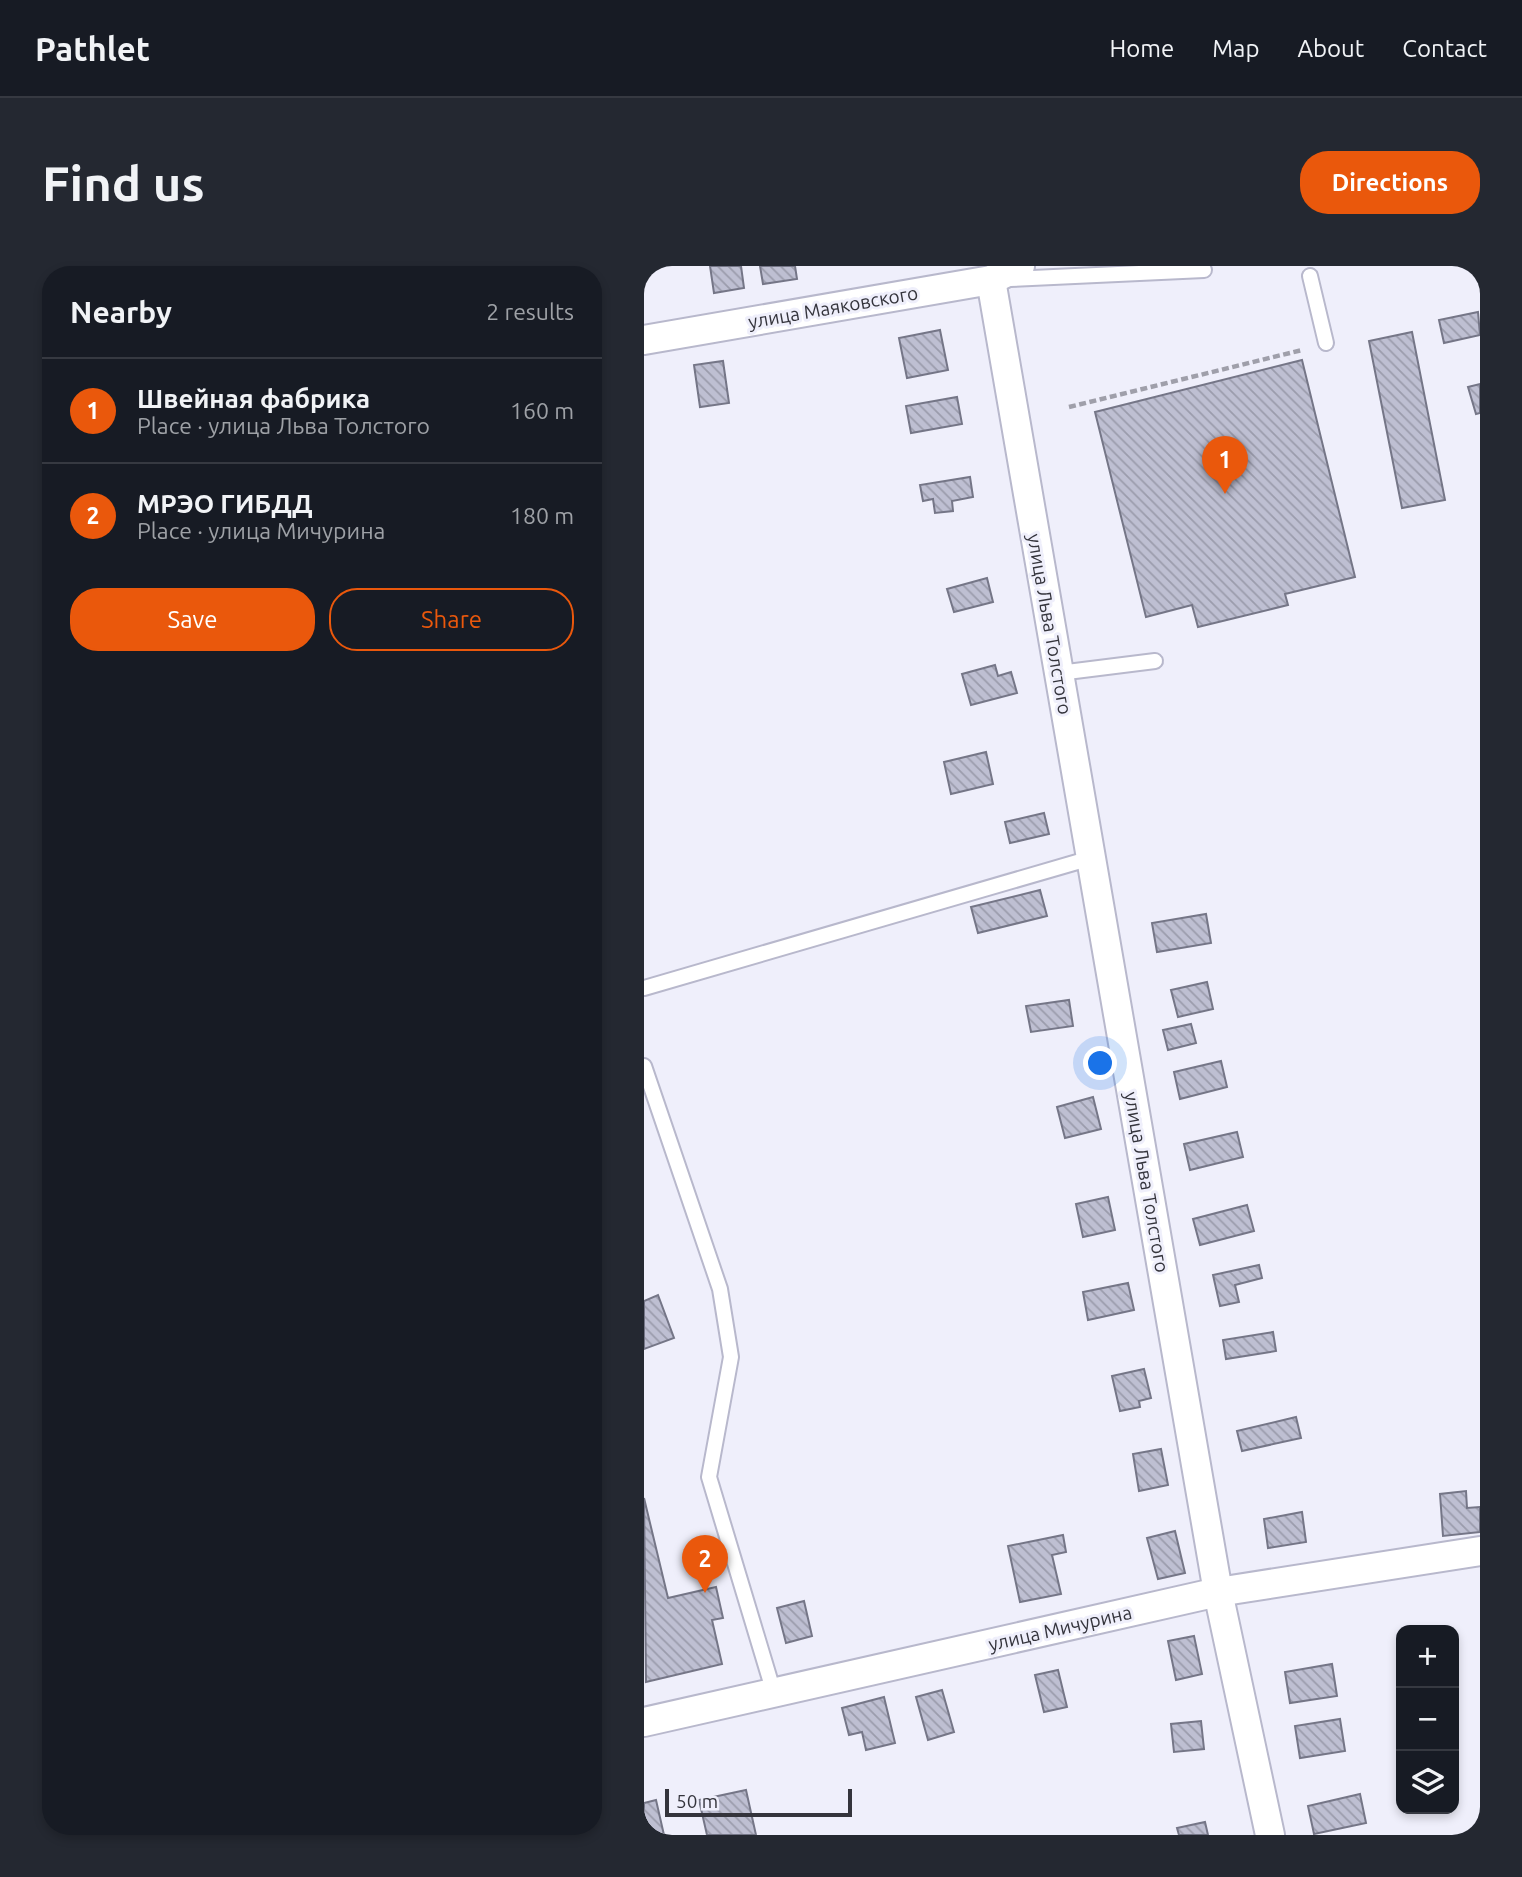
<!DOCTYPE html>
<meta charset="utf-8">
<style>
:root{--surface:#171b24;--page:#242831;--text:#f1f3f6;--muted:#9ea1a6;--line:#363941;--accent:#ea580c}
body{margin:0;font-family:Ubuntu,sans-serif;background:var(--page);color:var(--text)}
.controls{position:absolute;right:21px;bottom:21px;display:grid;overflow:hidden;border-radius:14px;box-shadow:0 4px 10px #0003}
.controls button{width:63px;height:63px;display:grid;place-items:center;padding:0;border:0;border-bottom:2px solid var(--line);background:var(--surface);color:var(--text);font:35px sans-serif}
.scale{position:absolute;left:21px;bottom:18px;width:187px;box-sizing:border-box;padding-left:7px;border:4px solid #34343c;border-top:0;font-size:19px;line-height:24px;white-space:nowrap;color:#34343c;-webkit-text-stroke:5px #efeffb;paint-order:stroke}
.you{position:absolute;left:457px;top:798px;width:24px;height:24px;margin:-18px;border:5px solid #fff;border-radius:50%;background:#1a73e8;box-shadow:0 0 0 10px #1a73e833}
.badge{display:grid;place-items:center;width:46px;height:46px;border-radius:50%;background:var(--accent);color:#fff;font-size:23px;font-weight:700}
.pin{position:absolute;translate:-50% -58px;filter:drop-shadow(0 2px 4px #0008)}
.pin::after{content:'';position:absolute;top:37px;width:24px;height:21px;background:inherit;clip-path:polygon(0 0,100% 0,50% 100%)}
.list{margin:0;padding:0;list-style:none}
h2{display:flex;justify-content:space-between;align-items:center;height:91px;margin:0;padding:0 28px;font-size:30px}
h2 small{font-size:23px;font-weight:400;color:var(--muted)}
.list li{display:grid;grid-template-columns:46px 1fr auto;gap:21px;align-items:center;box-sizing:border-box;height:105px;padding:0 28px;border-top:2px solid var(--line)}
.list b{display:block;font-size:26px;white-space:nowrap}
.list p{margin:0;font-size:23px;white-space:nowrap;color:var(--muted)}
.list em{font-size:23px;font-style:normal;color:var(--muted)}
.actions{display:flex;gap:14px;padding:21px 28px}
.actions a{flex:1;padding:16px 0;border:2px solid var(--accent);border-radius:28px;text-align:center;font-size:24px;color:var(--accent)}
.actions .main{background:var(--accent);color:#fff}
.icon{flex:none;width:38px;height:38px;fill:none;stroke:currentColor;stroke-width:2;stroke-linecap:round;stroke-linejoin:round}
.map{position:relative;flex:none;width:836px;height:1569px;overflow:hidden;border-radius:28px}
header{display:flex;align-items:center;gap:42px;box-sizing:border-box;height:98px;padding:0 35px;background:var(--surface);border-bottom:2px solid var(--line)}
header strong{font-size:33px}
nav{display:flex;gap:38px;margin-inline-start:auto;font-size:24px}
.intro{display:flex;align-items:center;justify-content:space-between;box-sizing:border-box;height:168px;padding:0 42px}
h1{margin:0;font-size:49px}
.button{padding:18px 32px;border-radius:28px;background:var(--accent);color:#fff;font-size:24px;font-weight:700}
main{display:flex;gap:42px;padding:0 42px}
aside{flex:1;background:var(--surface);border-radius:28px;box-shadow:0 4px 10px #0003}
.map>svg:first-child{display:block}
.building{fill:url(#building-back-hatch);stroke:#757687;stroke-width:2}
.lines{fill:none;stroke-linecap:round;stroke-linejoin:round}
.lane-casing{stroke:#b8b8cc;stroke-width:18}
.street-casing{stroke:#b8b8cc;stroke-width:32}
.path{stroke:#9f9faa;stroke-width:4.5;stroke-dasharray:7 3.5;stroke-linecap:butt}
.lane{stroke:#fff;stroke-width:14}
.street{stroke:#fff;stroke-width:28}
.labels{text-anchor:middle;dominant-baseline:central;stroke-width:6;stroke-linejoin:round;paint-order:stroke}
.street-label{font-size:19px;fill:#34343c;stroke:#efeffb}
</style>
<header>
<strong>Pathlet</strong>
<nav><a>Home</a><a>Map</a><a>About</a><a>Contact</a></nav>
</header>
<div class="intro"><h1>Find us</h1><a class="button">Directions</a></div>
<main>
<aside>
<h2>Nearby<small>2 results</small></h2>
<ul class="list">
<li><span class="badge">1</span><div><b>Швейная фабрика</b><p>Place · улица Льва Толстого</p></div><em>160 m</em></li>
<li><span class="badge">2</span><div><b>МРЭО ГИБДД</b><p>Place · улица Мичурина</p></div><em>180 m</em></li>
</ul>
<div class="actions"><a class="main">Save</a><a>Share</a></div>
</aside>
<div class="map">
<svg width="836" height="1569" viewBox="0 0 836 1569">
<defs>
<pattern id="building-back-hatch" width="6" height="6" patternUnits="userSpaceOnUse" patternTransform="scale(1.75)"><rect width="6" height="6" fill="#bebfd2"/><path d="M-1 5l2 2M0 0l6 6M5-1l2 2" fill="none" stroke="#9b9cac"/></pattern>
</defs>
<rect width="100%" height="100%" fill="#efeffb"/>
<g class="building">
<path d="M66,0H97L100,22L70,27Z"/>
<path d="M116,0H151L153,13L119,18Z"/>
<path d="M834,46L836,69L800,77L795,54Z"/>
<path d="M296,64L304,104L263,112L255,72Z"/>
<path d="M768,66L801,234L758,242L725,75Z"/>
<path d="M658,94L711,311L641,328L644,339L554,361L548,339L502,351L451,146Z"/>
<path d="M79,95L85,137L56,141L50,99Z"/>
<path d="M836,118V147L832,148L824,121Z"/>
<path d="M313,131L318,158L267,167L262,140Z"/>
<path d="M326,211L329,231L308,235L309,245L291,247L289,233L279,235L276,219Z"/>
<path d="M343,312L349,336L310,346L303,323Z"/>
<path d="M351,399L354,410L367,406L373,427L327,439L318,408Z"/>
<path d="M342,486L349,518L307,528L300,496Z"/>
<path d="M400,547L405,568L366,577L361,556Z"/>
<path d="M396,624L403,650L334,667L327,641Z"/>
<path d="M562,648L567,677L513,686L508,657Z"/>
<path d="M563,716L569,743L534,751L527,724Z"/>
<path d="M425,734L429,760L387,766L382,740Z"/>
<path d="M547,758L552,777L524,784L519,764Z"/>
<path d="M577,795L583,821L536,833L530,806Z"/>
<path d="M449,831L457,863L421,872L413,841Z"/>
<path d="M593,866L599,891L546,904L540,878Z"/>
<path d="M464,931L471,964L439,971L432,938Z"/>
<path d="M603,939L610,965L556,979L549,953Z"/>
<path d="M615,999L618,1012L591,1019L595,1036L576,1040L569,1009Z"/>
<path d="M484,1017L490,1044L444,1054L439,1026Z"/>
<path d="M14,1029L30,1072L0,1083V1035Z"/>
<path d="M629,1066L632,1085L582,1093L579,1074Z"/>
<path d="M500,1103L507,1132L495,1135L496,1141L476,1145L468,1110Z"/>
<path d="M652,1151L657,1172L598,1185L593,1165Z"/>
<path d="M517,1183L524,1219L495,1225L489,1188Z"/>
<path d="M822,1225L823,1242L836,1241V1266L799,1270L796,1228Z"/>
<path d="M0,1232L24,1332L72,1321L79,1352L68,1354L78,1398L2,1416Z"/>
<path d="M658,1246L662,1276L624,1282L620,1253Z"/>
<path d="M531,1265L541,1307L514,1313L503,1272Z"/>
<path d="M419,1269L422,1286L408,1289L417,1328L376,1336L364,1280Z"/>
<path d="M160,1335L168,1370L142,1377L133,1342Z"/>
<path d="M550,1370L558,1408L532,1414L524,1375Z"/>
<path d="M688,1398L693,1430L646,1437L641,1406Z"/>
<path d="M414,1404L423,1441L400,1446L391,1409Z"/>
<path d="M298,1424L310,1466L284,1474L272,1431Z"/>
<path d="M240,1431L251,1477L222,1484L218,1466L205,1469L198,1442Z"/>
<path d="M696,1453L701,1485L656,1492L651,1460Z"/>
<path d="M557,1455L560,1483L530,1486L527,1458Z"/>
<path d="M102,1524L112,1569H63L55,1534Z"/>
<path d="M716,1528L722,1557L670,1568L664,1540Z"/>
<path d="M12,1534L20,1569H0V1537Z"/>
<path d="M561,1556L564,1569H535L533,1562Z"/>
</g>
<g class="lines">
<g class="lane-casing">
<g id="lane">
<path d="M666,10L682,77"/>
<path d="M366,13L560,4"/>
<path d="M415,407L511,395"/>
<path d="M0,722L447,592"/>
<path d="M0,800L76,1023L87,1091L65,1211L130,1427"/>
</g>
</g>
<g class="street-casing">
<g id="street">
<path d="M347,14L574,1326L626,1569"/>
<path d="M0,74L347,14L376,0"/>
<path d="M0,1456L574,1326L836,1285"/>
</g>
</g>
<path class="path" d="M425,141L658,84"/>
<use href="#lane" class="lane"/>
<use href="#street" class="street"/>
</g>
<g class="labels">
<g class="street-label">
<text transform="translate(189 41) rotate(-10)">улица Маяковского</text>
<text transform="translate(406 358) rotate(80)">улица Льва Толстого</text>
<text transform="translate(503 916) rotate(80)">улица Льва Толстого</text>
<text transform="translate(416 1362) rotate(-13)">улица Мичурина</text>
</g>
</g>
</svg>
<div class="controls">
<button>+</button>
<button>−</button>
<button><svg class="icon" aria-label="layers" viewBox="0 0 24 24"><path d="M12 4l9 5-9 5-9-5zM3 14l9 5 9-5"/></svg></button>
</div>
<div class="scale">50 m</div>
<div class="you"></div>
<div class="pin badge" style="left:581px;top:228px">1</div>
<div class="pin badge" style="left:61px;top:1327px">2</div>
</div>
</main>
